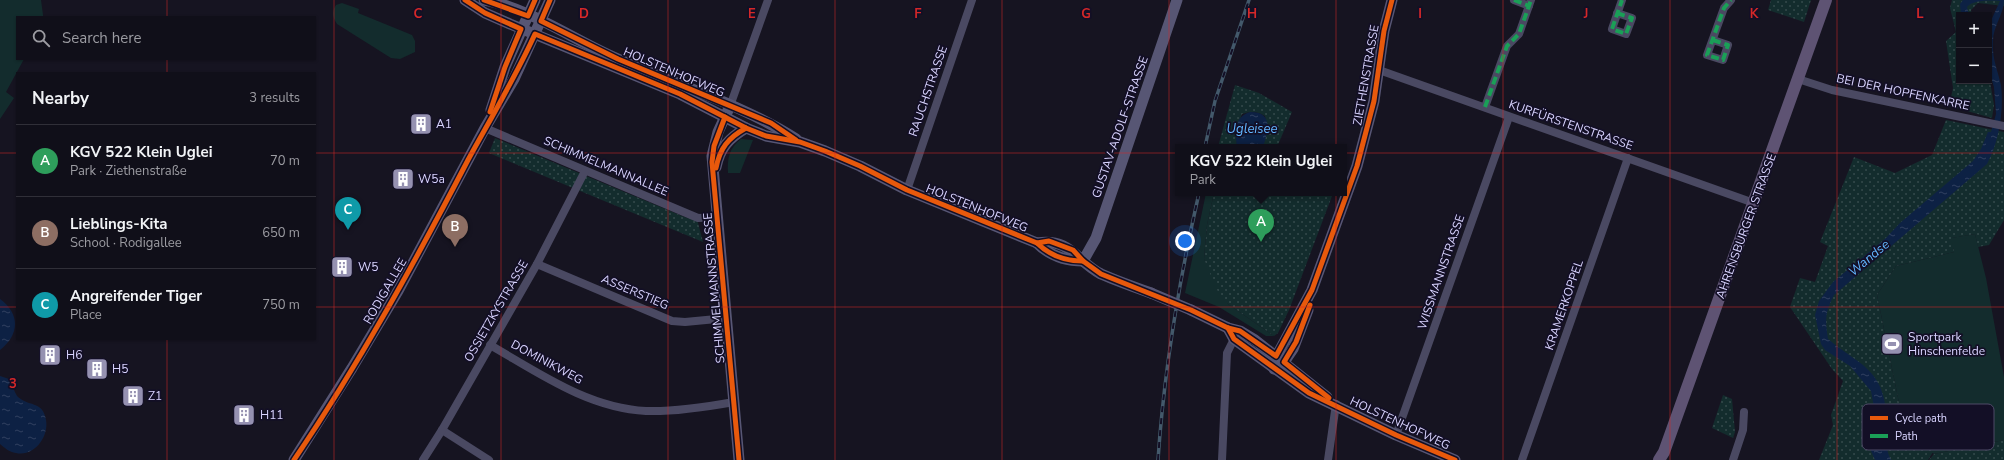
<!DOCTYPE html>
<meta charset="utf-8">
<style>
:root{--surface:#100f19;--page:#191822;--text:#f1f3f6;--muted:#9c9ca2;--line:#302f38;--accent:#9591b1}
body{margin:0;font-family:"Nunito Sans",sans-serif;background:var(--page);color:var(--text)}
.controls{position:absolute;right:12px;top:12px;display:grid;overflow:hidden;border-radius:0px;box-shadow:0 1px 3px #0004}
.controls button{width:36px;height:36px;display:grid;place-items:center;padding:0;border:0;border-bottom:1px solid var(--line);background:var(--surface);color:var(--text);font:20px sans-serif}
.you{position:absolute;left:1185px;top:241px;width:14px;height:14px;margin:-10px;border:3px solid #fff;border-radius:50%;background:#1a73e8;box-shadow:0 0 0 6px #1a73e833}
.badge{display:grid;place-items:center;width:26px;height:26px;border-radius:50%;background:var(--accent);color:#fff;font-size:13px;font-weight:700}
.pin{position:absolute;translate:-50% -33px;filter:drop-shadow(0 1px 2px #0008)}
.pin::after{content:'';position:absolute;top:21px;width:14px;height:12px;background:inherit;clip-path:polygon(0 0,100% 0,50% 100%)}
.popup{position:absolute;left:1175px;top:144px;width:172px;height:52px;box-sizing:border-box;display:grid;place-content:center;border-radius:0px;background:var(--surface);filter:drop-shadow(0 1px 3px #0005);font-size:13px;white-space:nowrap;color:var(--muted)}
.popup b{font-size:15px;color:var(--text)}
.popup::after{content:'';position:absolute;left:50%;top:100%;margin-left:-8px;border:8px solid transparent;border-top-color:var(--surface)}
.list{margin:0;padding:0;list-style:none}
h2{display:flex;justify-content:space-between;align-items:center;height:52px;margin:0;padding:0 16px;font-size:17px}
h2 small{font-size:13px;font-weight:400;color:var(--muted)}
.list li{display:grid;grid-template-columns:26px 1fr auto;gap:12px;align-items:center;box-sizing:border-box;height:72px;padding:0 16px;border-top:1px solid var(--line)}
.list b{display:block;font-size:15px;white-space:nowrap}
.list p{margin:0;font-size:13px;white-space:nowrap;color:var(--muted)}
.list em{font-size:13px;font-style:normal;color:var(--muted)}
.icon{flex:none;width:22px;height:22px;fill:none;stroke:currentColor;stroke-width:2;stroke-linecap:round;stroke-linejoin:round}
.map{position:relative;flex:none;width:2004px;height:460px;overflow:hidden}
.search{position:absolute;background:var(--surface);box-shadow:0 1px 3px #0004;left:16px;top:16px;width:300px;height:44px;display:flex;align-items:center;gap:10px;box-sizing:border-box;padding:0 14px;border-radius:0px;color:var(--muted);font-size:15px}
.panel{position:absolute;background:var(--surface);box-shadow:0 1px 3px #0004;left:16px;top:72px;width:300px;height:268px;border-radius:0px}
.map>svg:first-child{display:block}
.grass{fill:#132c2d}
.park{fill:url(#park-dots)}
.water{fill:url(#water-ripples)}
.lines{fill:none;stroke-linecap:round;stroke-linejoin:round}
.street{stroke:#4a4962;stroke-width:8}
.secondary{stroke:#575674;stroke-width:11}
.primary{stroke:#5e5373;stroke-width:12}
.rail-casing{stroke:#43596b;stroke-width:3.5}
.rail{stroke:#130f26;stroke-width:2;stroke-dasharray:6;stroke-linecap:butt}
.secondary-bridge{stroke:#575674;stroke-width:11}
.quiet{stroke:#1a9f57;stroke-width:4;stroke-dasharray:8 4;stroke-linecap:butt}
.cycleway-casing{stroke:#130f26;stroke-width:8}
.cycleway{stroke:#e8590c;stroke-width:5}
.grid{fill:none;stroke:#d62828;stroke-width:1;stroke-opacity:0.55}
.labels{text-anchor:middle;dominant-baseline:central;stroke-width:3.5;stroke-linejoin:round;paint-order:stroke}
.street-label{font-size:12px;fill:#d9d4ff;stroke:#130f26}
.poi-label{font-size:12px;fill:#d9d4ff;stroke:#130f26;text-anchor:start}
.water-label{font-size:13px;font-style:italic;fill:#62b6ff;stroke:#130f26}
.key{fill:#130f26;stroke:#4e4a67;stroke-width:1}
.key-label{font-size:11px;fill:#d9d4ff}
.grid-label{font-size:13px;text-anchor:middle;font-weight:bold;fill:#d62828;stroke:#130f26;stroke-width:3.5;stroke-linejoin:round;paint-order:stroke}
</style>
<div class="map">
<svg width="2004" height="460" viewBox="0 0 2004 460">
<defs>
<pattern id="park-dots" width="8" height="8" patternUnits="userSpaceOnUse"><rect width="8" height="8" fill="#132c2d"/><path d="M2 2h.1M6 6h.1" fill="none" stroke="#354a4c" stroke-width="1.8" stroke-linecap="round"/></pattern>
<pattern id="water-ripples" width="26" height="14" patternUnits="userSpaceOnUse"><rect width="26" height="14" fill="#0d2144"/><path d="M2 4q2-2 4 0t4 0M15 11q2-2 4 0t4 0" fill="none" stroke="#304060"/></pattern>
</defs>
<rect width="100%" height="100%" fill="#161421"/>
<g class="grass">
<path d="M0,0H41L43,15V17H17V59H24L6,92L14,98L0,119Z"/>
<path d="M342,3L359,9L358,13L412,35L415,41V52L400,59L391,58L337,24C333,17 331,13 336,5Z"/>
<path d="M741,139L753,140L740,173H728C727,159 729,148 741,139Z"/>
<path d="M1206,193H1214L1207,225L1204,259L1228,304L1274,336H1266L1219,307L1185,293Z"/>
<path d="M1975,234L1986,278L2004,377V440L1934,454L1905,432L1877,295L1896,266L1954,252L1951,238Z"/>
</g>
<g class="park">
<path d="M1771,0H1811L1804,22L1768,10Z"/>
<path d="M1952,0H2004V6L1978,3L1971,10L1972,15H1959V81H1989V76L1994,105L1992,118L1949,106L1953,88L1946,41L1956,32L1950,8Z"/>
<path d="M1235,85L1259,93L1292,112L1277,147H1263L1267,128L1265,116C1257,111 1251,111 1242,114L1236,130L1237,147H1218Z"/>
<path d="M1946,120L2004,132V220L1989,245L1978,247L1975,234L1952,238L1954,252L1896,266L1877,295L1905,432L1933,452L1928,460H1819L1833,425L1831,415L1843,381L1832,369L1790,307L1800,278L1815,282L1828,246L1820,242L1854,157L1895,173L1932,155Z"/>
<path d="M495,138L687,218L697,219L703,242L489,153Z"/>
<path d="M1214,193H1322L1332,196L1289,310L1278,333L1274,336L1228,304L1217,290L1204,259L1207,225Z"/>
<path d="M1723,395L1732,399L1735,432L1733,438L1712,428Z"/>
<path d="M2004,440V460H1929L1934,454Z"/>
</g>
<g class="water">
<path d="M1963,0H2004C2004,14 1993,26 1993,41C1992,59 1997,68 2001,85C2004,111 1999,142 1987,164L1834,295C1825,313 1825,319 1828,339C1862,367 1883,368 1887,418C1887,432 1884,447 1891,460H1875L1871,451L1874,440L1875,413L1871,391L1850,366L1825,350L1821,344L1815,315L1819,301L1833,282L1886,238L1900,223L1973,161L1981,149L1988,132H1991L1996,114L1994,87L1989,72V25L2000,1C1992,0 1972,0 1967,7L1969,15H1961L1960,4Z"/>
<path d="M1250,112C1274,112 1268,131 1263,147H1237C1235,132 1234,117 1250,112Z"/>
<path d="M0,299C20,314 20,334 0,350Z"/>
<path d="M0,376L9,379C12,384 14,391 17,396C27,407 43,400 46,420C49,437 34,457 16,453C9,452 5,448 0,444Z"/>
</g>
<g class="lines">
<g class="street">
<path d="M1514,0L1529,6"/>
<path d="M1617,13L1632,18L1626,34L1612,29L1622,0"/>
<path d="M1713,40L1728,45L1723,60L1707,55L1724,8L1731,0"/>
<path d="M1379,70L1754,203"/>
<path d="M1798,79L1832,90L2004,126"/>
<path d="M730,106L768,0"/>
<path d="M1485,107L1507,46L1519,34L1531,0"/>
<path d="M485,128L698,218L718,217"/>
<path d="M907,190L972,0"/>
<path d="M537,264L672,321L685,322L727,318"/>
<path d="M490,345C539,373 588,408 646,411C675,412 706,407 734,402"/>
<path d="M442,430L489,460"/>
<path d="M1396,435L1509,117"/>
<path d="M423,460L442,430L537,264L585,171"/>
<path d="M1222,460L1227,353L1234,339"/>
<path d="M1328,460L1336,404"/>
<path d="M1522,460L1628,158"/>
<path d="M1733,460L1743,430L1744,412"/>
</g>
<g class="secondary">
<path d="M465,0L485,13L510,24L680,94L746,128L766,136L800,142L825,151L860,166L907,190L1037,243C1050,256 1066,261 1083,261"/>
<path d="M484,0C530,8 575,41 618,59C677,85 741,104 796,139"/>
<path d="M730,106L718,132L712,156L739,460"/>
<path d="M491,110L505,67L535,0"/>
<path d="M716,167C720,148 729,138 746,128"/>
<path d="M1037,243C1071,238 1076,261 1101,274C1117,281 1134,287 1151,293"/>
<path d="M1083,261L1096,238L1177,0"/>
<path d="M1191,310L1228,328L1240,331L1255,340L1327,397"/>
<path d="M1228,328L1234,339L1309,393L1396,435L1455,460"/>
<path d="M1280,368L1293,349L1308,310"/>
<path d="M1274,369L1275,359L1312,290L1357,166L1374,101L1384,31L1392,0"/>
<path d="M294,460L352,368L398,291L485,128L514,79L550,0"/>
</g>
<path class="primary" d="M1659,460L1664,452L1826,0"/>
<g class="rail-casing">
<g id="rail">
<path d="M1205,147L1215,101L1249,0"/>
<path d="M1158,460C1164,370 1179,281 1199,193"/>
</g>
</g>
<use href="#rail" class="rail"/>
<path class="secondary-bridge" d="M1151,293L1191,310"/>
<g class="quiet">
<path d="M1514,0L1529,6"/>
<path d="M1617,13L1632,18L1626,34L1612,29L1622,0"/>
<path d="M1713,40L1728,45L1723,60L1707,55L1724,8L1731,0"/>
<path d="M1485,107L1507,46L1519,34L1531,0"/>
</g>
<g class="cycleway-casing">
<g id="cycleway">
<path d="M465,0L485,13L521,29L505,67L490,112"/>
<path d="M484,0L528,16L535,0"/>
<path d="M550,0L541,21L618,59L771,123L796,140"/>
<path d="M725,117L714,146L712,162L739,460"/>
<path d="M716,168C720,148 728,138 746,128"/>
<path d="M1037,243L1049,241L1073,250L1083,261L1101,274L1191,310L1228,328L1240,331L1276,356L1312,290L1357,166L1374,101L1384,31L1392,0"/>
<path d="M1310,305L1296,342L1284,362L1329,398"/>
<path d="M1228,328L1234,339L1309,393L1396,435L1455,460"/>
<path d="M294,460C359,364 415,262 468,160C491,118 515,78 535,34L680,94L746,128L766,136L800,142L825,151L860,166L907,190L1037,243C1050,256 1066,261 1083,261"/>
</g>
</g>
<use href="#cycleway" class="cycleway"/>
</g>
<path class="grid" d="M167,0V17M334,0V460M501,0V460M668,0V460M835,0V460M1002,0V460M1169,0V460M1336,0V460M1503,0V460M1670,0V460M1837,0V460M167,59V73M0,153H17M315,153H2004M0,307H17M315,307H2004M167,339V460"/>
<defs>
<g id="building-square" transform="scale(1.15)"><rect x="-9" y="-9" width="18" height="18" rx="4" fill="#9591b1" stroke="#130f26"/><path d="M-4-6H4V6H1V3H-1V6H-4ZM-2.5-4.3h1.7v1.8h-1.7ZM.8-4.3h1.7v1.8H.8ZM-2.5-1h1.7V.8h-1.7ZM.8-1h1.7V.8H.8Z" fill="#fff"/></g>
<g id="stadium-square" transform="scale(1.15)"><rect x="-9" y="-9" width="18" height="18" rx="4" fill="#9591b1" stroke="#130f26"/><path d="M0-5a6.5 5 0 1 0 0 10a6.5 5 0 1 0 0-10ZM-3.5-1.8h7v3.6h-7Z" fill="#fff"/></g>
</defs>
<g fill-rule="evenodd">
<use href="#building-square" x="421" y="124"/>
<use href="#building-square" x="403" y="179"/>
<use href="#building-square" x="342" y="267"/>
<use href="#stadium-square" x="1892" y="344"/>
<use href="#building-square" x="50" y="355"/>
<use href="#building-square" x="97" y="369"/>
<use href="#building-square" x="133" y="396"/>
<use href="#building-square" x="244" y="415"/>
</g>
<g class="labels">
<g class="street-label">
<text transform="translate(674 72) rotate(23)">HOLSTENHOFWEG</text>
<text transform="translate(1366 75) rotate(-80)">ZIETHENSTRASSE</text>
<text transform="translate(928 91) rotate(-71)">RAUCHSTRASSE</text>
<text transform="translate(1903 92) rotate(12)">BEI DER HOPFENKARRE</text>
<text transform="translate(1571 125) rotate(19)">KURFÜRSTENSTRASSE</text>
<text transform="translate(1120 127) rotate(-71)">GUSTAV-ADOLF-STRASSE</text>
<text transform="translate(606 166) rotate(23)">SCHIMMELMANNALLEE</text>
<text transform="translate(977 208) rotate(22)">HOLSTENHOFWEG</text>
<text transform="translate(1746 226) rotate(-70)">AHRENSBURGER STRASSE</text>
<text transform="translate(1441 272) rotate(-71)">WISSMANNSTRASSE</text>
<text transform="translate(714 288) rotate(-95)">SCHIMMELMANNSTRASSE</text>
<text transform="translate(385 291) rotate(-60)">RODIGALLEE</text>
<text transform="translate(635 292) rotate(23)">ASSERSTIEG</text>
<text transform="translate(1564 305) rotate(-71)">KRAMERKOPPEL</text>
<text transform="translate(496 311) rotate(-60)">OSSIETZKYSTRASSE</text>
<text transform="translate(547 362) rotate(28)">DOMINIKWEG</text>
<text transform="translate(1400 423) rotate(25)">HOLSTENHOFWEG</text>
</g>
<g class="poi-label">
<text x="436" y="124">A1</text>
<text x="418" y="179">W5a</text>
<text x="358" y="267">W5</text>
<text x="1908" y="337">Sportpark<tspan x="1908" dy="14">Hinschenfelde</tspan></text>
<text x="66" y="355">H6</text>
<text x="112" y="369">H5</text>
<text x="148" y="396">Z1</text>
<text x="260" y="415">H11</text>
</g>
<g class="water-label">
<text x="1252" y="129">Ugleisee</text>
<text transform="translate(1869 258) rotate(-40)">Wandse</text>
</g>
</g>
<rect x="1862" y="404" width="132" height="46" rx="6" class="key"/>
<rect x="1870" y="416" width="18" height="4" fill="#e8590c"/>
<rect x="1870" y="434" width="18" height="4" fill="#1a9f57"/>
<g class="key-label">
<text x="1895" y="422">Cycle path</text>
<text x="1895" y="440">Path</text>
</g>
<g class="grid-label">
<text x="418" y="18">C</text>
<text x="584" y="18">D</text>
<text x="752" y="18">E</text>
<text x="918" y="18">F</text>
<text x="1086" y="18">G</text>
<text x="1252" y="18">H</text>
<text x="1420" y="18">I</text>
<text x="1586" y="18">J</text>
<text x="1754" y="18">K</text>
<text x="1920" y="18">L</text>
<text x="13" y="388">3</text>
</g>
</svg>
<div class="controls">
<button>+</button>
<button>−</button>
</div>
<div class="you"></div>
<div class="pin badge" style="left:1261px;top:242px;background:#2e9e5b">A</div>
<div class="popup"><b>KGV 522 Klein Uglei</b>Park</div>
<div class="pin badge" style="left:455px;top:247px;background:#8d6e63">B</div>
<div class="pin badge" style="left:348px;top:230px;background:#0f9aa8">C</div>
<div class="search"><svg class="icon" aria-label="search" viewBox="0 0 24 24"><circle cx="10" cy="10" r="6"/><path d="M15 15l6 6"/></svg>Search here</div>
<section class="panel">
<h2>Nearby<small>3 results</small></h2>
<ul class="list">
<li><span class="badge" style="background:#2e9e5b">A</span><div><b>KGV 522 Klein Uglei</b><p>Park · Ziethenstraße</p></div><em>70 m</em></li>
<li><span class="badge" style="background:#8d6e63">B</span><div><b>Lieblings-Kita</b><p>School · Rodigallee</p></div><em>650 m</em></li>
<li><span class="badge" style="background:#0f9aa8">C</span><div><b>Angreifender Tiger</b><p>Place</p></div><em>750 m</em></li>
</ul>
</section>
</div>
